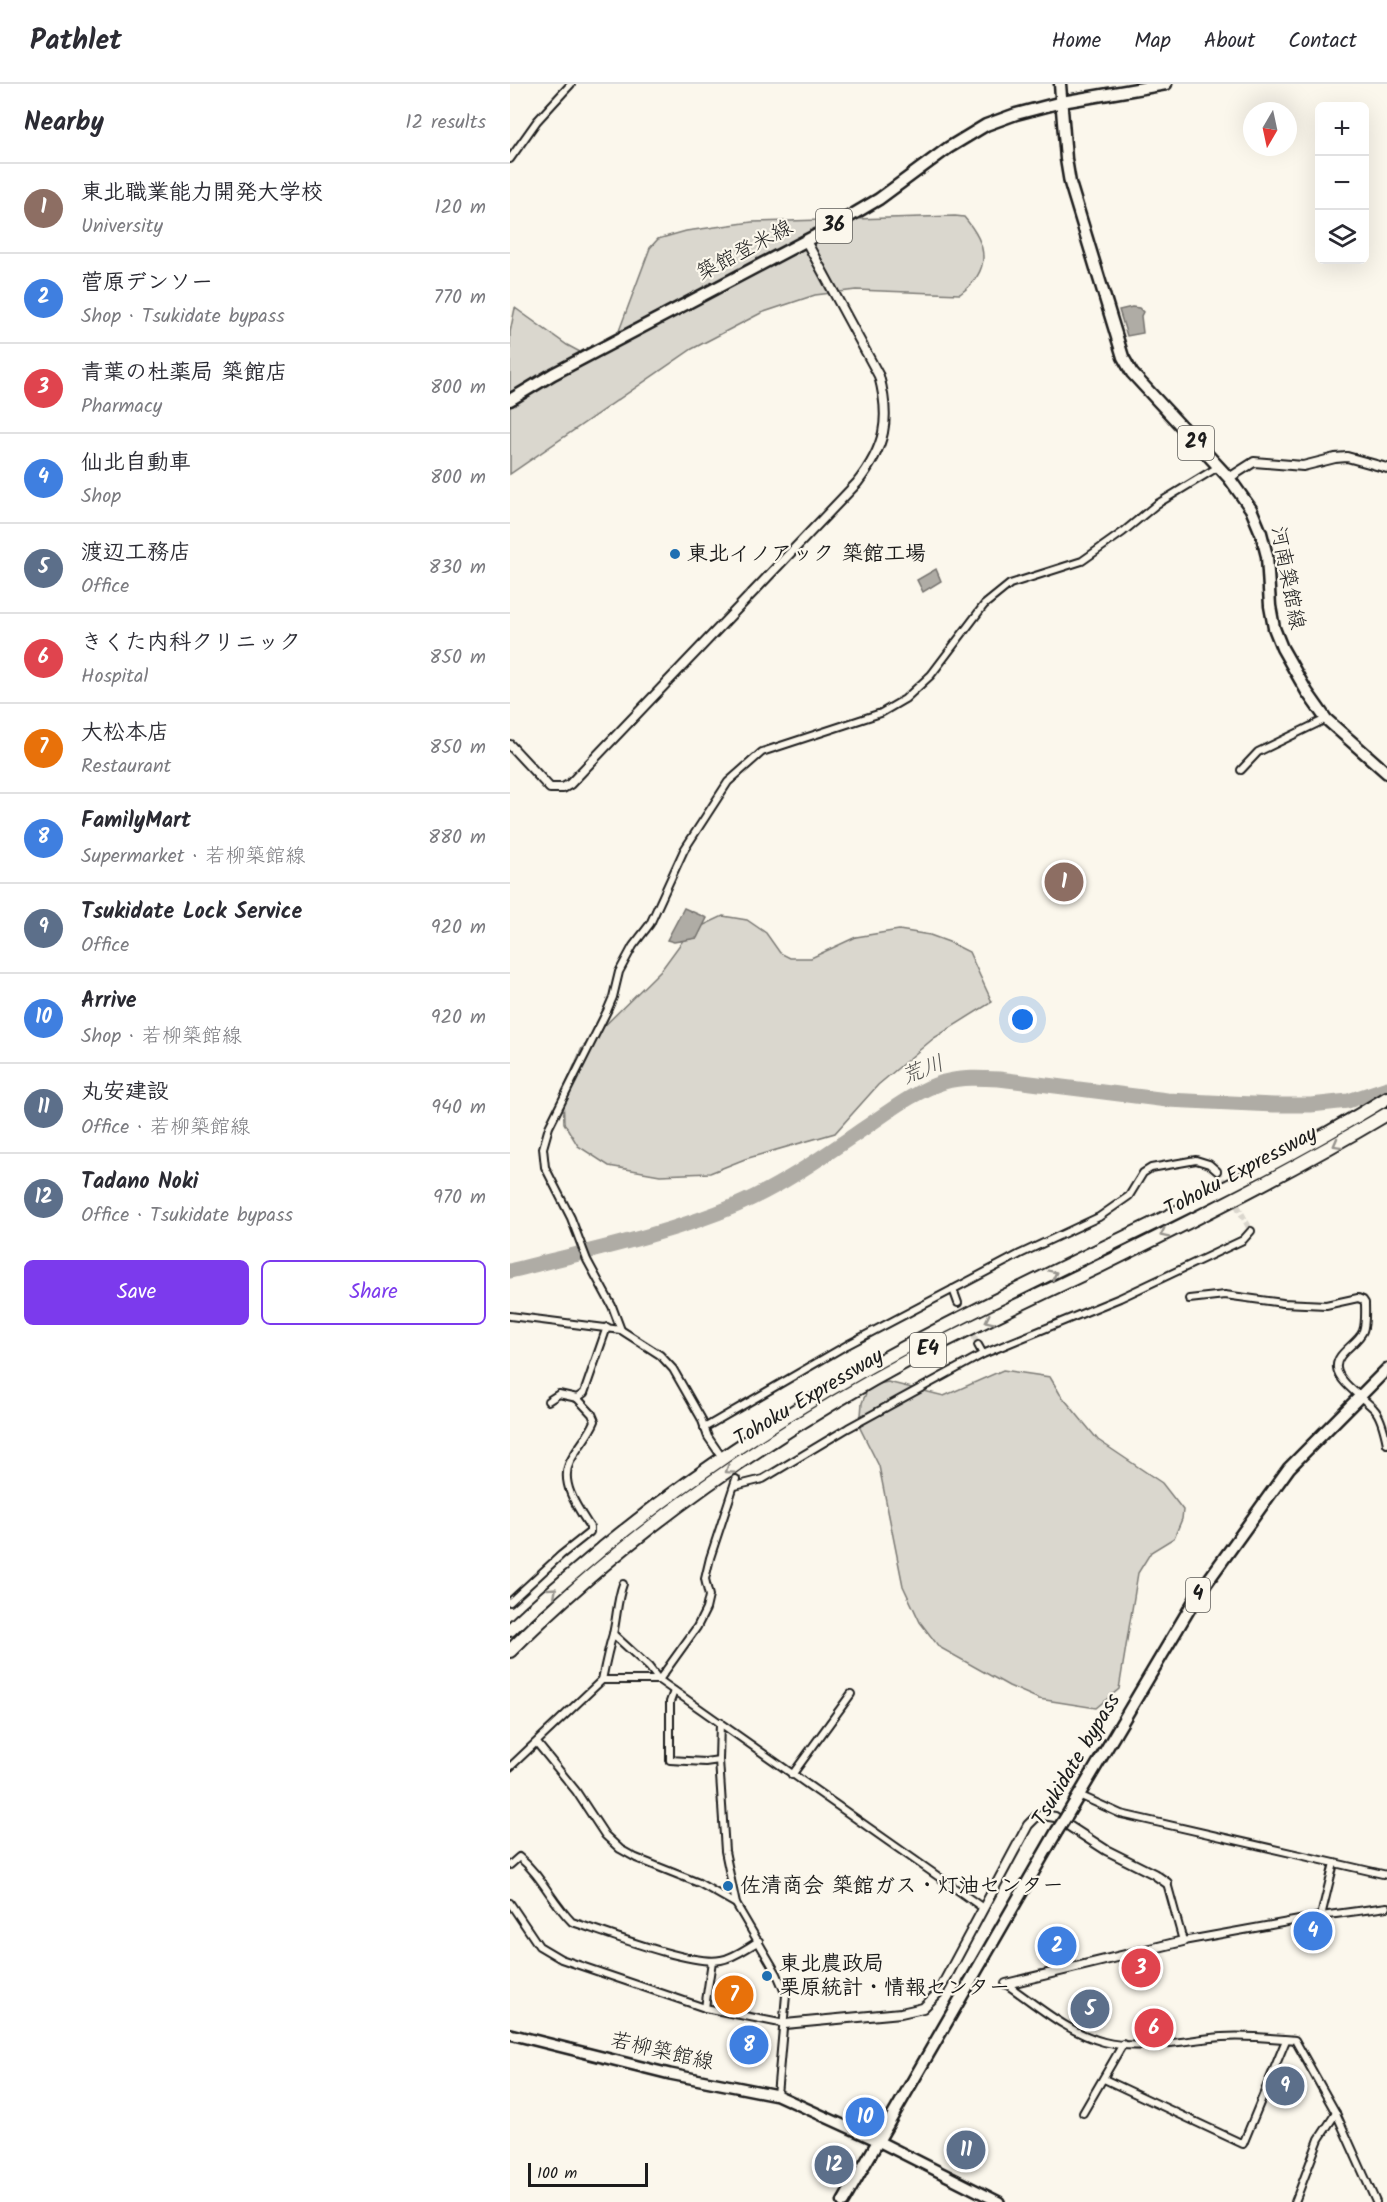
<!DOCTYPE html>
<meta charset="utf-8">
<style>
:root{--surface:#fff;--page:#f7f7f7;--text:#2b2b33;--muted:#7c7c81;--line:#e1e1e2;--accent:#7c3aed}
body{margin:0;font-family:Kalam,"Klee One",sans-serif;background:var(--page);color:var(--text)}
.controls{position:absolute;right:18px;top:18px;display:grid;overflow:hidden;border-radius:9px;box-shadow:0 6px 24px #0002}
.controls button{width:54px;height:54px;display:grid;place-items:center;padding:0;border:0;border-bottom:2px solid var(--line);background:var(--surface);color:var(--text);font:30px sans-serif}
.compass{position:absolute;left:733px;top:18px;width:54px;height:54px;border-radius:50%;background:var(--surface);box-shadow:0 6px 24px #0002;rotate:189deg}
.scale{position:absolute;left:18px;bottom:15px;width:120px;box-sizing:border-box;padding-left:6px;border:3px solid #1c1c1c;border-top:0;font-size:16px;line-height:21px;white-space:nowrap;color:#1c1c1c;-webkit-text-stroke:4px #fbf7ec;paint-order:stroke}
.you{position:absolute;left:513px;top:936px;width:21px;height:21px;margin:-15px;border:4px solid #fff;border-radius:50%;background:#1a73e8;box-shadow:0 0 0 9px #1a73e833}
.badge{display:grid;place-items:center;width:39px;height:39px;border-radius:50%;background:var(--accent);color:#fff;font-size:20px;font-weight:700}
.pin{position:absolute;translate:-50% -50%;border:3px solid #fff;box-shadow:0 2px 6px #0006}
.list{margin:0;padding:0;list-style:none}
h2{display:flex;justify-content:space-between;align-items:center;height:78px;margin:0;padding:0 24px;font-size:26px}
h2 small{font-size:20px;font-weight:400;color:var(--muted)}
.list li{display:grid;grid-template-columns:39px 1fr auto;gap:18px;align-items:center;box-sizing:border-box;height:90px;padding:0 24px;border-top:2px solid var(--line)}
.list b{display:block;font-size:22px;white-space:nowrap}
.list p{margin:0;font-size:20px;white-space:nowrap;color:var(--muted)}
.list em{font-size:20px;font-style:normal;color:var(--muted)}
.actions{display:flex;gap:12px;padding:18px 24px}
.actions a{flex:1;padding:14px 0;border:2px solid var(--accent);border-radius:9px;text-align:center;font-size:21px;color:var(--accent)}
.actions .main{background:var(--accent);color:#fff}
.icon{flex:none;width:33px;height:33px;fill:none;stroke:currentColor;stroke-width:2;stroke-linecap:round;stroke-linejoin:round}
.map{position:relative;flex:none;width:877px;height:2118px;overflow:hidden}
header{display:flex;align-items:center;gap:36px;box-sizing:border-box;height:84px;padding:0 30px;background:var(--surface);border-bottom:2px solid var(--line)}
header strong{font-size:28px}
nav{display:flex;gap:33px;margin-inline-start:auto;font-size:21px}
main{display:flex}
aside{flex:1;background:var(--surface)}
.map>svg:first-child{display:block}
.green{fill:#dad7ce;stroke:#7b7a75;stroke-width:1.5}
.water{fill:#afaca5;stroke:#74726e;stroke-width:1.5}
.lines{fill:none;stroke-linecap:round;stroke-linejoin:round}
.river{stroke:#afaca5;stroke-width:15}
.minor-tunnel{stroke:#dad6cd;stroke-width:6;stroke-dasharray:6 3;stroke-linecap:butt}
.minor-casing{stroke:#1c1c1c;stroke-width:10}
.tertiary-casing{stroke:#1c1c1c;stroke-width:12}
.secondary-casing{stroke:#1c1c1c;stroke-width:14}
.primary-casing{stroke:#1c1c1c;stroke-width:15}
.trunk-casing{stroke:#1c1c1c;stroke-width:15}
.motorway-casing{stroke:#1c1c1c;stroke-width:16}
.minor{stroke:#fbf7ec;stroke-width:6}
.tertiary{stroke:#fbf7ec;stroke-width:8}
.secondary{stroke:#fbf7ec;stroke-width:9}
.primary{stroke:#fbf7ec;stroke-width:10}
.trunk{stroke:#fbf7ec;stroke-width:10}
.motorway{stroke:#fbf7ec;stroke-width:12}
.trunk-bridge-casing{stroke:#1c1c1c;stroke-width:15;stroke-linecap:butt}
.trunk-bridge{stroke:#fbf7ec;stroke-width:10}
.oneway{stroke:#97948e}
.poi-dot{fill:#1f6fb2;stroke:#fbf7ec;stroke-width:2}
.labels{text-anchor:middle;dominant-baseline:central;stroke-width:4.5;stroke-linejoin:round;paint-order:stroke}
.shield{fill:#fbf7ec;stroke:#5f5e5a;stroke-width:1.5}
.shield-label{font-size:20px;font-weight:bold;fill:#1c1c1c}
.street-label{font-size:21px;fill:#1c1c1c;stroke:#fbf7ec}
.poi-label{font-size:21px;font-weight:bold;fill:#1c1c1c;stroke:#fbf7ec;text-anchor:start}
.water-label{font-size:22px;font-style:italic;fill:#575653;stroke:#fbf7ec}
</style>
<header>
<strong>Pathlet</strong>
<nav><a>Home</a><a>Map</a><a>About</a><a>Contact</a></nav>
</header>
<main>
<aside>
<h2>Nearby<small>12 results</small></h2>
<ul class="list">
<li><span class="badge" style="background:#8d6e63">1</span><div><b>東北職業能力開発大学校</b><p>University</p></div><em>120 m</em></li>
<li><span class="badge" style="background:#3f7fe0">2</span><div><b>菅原デンソー</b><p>Shop · Tsukidate bypass</p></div><em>770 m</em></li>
<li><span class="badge" style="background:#e0444e">3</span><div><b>青葉の杜薬局 築館店</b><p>Pharmacy</p></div><em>800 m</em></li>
<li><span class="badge" style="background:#3f7fe0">4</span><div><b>仙北自動車</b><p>Shop</p></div><em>800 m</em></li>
<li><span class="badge" style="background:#5c6f8a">5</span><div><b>渡辺工務店</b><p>Office</p></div><em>830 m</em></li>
<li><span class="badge" style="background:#e0444e">6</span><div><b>きくた内科クリニック</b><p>Hospital</p></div><em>850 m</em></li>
<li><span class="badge" style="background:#e8710a">7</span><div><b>大松本店</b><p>Restaurant</p></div><em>850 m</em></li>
<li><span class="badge" style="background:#3f7fe0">8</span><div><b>FamilyMart</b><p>Supermarket · 若柳築館線</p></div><em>880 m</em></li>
<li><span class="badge" style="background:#5c6f8a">9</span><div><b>Tsukidate Lock Service</b><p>Office</p></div><em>920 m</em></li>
<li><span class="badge" style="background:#3f7fe0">10</span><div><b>Arrive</b><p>Shop · 若柳築館線</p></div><em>920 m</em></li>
<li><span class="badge" style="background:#5c6f8a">11</span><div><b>丸安建設</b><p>Office · 若柳築館線</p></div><em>940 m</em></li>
<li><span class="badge" style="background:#5c6f8a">12</span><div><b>Tadano Noki</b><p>Office · Tsukidate bypass</p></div><em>970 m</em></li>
</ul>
<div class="actions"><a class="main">Save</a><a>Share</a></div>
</aside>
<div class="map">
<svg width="877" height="2118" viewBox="0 0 877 2118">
<rect width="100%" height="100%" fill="#fbf7ec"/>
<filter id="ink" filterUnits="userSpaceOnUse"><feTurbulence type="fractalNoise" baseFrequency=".0167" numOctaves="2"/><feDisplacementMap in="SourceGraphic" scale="12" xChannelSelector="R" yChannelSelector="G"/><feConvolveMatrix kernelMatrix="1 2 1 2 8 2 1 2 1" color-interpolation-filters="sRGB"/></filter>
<g filter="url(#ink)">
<g class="green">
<path d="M445,132L454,133C478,161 482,186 450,210L346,206L305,211L251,229L182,265L0,390V248L5,224L57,261L70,268L81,270L97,263L109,247L140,164L148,155L176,147L242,138Z"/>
<path d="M213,832L237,836L256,849L270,869L280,874H301L346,853L389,846L420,851L439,858L459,868L482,918L424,954L368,1001L325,1049L235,1075L200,1089L150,1091L99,1082L68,1062L54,1039L53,1007L72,964L152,885L179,848Z"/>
<path d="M493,1286L540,1293L550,1310L588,1356L652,1399L673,1426L672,1435L664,1454L641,1468L628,1489L609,1605L586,1624L529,1615L499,1602L429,1563L410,1538L393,1502L369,1382L350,1344L352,1319L359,1302L378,1298L434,1312Z"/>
</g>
<g class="water">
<path d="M622,223L629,224L633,228L631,232L633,249L617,252L609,226Z"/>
<path d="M426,485L431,497L413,508L407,496Z"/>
<path d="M174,824L197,834L187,854L164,858L157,856Z"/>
</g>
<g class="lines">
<path class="river" d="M0,1187C74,1168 157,1151 227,1121C273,1101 315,1071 356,1043C381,1026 405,1007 434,998C452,993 471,994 489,995L657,1016L764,1021H801L838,1017L877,1004"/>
<g class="minor-tunnel">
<path d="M707,1087L718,1105"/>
<path d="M723,1114L741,1147"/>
<path d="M460,1243L468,1261"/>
</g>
<g class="minor-casing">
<g id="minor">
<path d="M0,75L27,37L61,0"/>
<path d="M731,686L748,668L816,635"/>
<path d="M443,1205L448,1219"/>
<path d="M679,1215L715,1211L773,1219L816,1221L848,1214L853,1216L855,1219C855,1227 856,1239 853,1247C848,1260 825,1269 827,1284C828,1298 855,1315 864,1325C871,1332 875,1350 877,1360"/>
<path d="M0,1232L111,1246L150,1271L163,1285L191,1334L198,1353L209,1369"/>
<path d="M111,1246L102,1222L77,1176L61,1134L35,1083L33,1064L39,1043L97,927L103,913L109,888L123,862L140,840L174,766L218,698L252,668L371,629L395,615L421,591L474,521L500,500L572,477L613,448L647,420L708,383"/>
<path d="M468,1261L473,1270"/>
<path d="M38,1317L49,1310L67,1314L74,1309L97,1243"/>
<path d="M194,1344L337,1261L510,1170L589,1133L619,1112L633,1089L641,1084L686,1076L699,1080L707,1087"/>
<path d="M225,1402L253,1395L338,1344L473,1270L610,1214L733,1156L741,1147"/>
<path d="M0,1518L51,1471L80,1448V1443C69,1426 49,1399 60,1378C67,1363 79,1352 85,1337L82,1330L67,1314"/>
<path d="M103,1550L139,1583L149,1596L187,1543L196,1525L199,1512L195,1495L200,1474L226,1395"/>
<path d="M92,1596C95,1581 98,1566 103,1550C107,1533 107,1516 113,1500"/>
<path d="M164,1607L160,1618V1676L195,1678L209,1676"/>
<path d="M210,1638L209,1676L215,1767L226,1820L267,1890L276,1911L267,2011"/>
<path d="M27,1659L66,1707L95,1751L110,1765L126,1774L189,1799L226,1820"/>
<path d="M0,1683L92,1596H149L473,1824"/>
<path d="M282,1691L341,1610"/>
<path d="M569,1711L611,1730L877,1791"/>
<path d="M0,1781L9,1773C31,1791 42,1818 62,1838C94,1848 181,1882 211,1876C224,1874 238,1863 249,1857"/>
<path d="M657,1799L673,1857L811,1832L877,1823"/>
<path d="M0,1819L29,1862L51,1875L195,1924L275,1940"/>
<path d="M811,1832L824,1779"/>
<path d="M496,1900C527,1921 556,1948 594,1958C629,1967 675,1956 712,1953C735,1951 761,1954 785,1956L826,2029L866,2118"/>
<path d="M195,1924L202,1877"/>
<path d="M594,1995L733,2060L776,1956"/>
<path d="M573,2029L613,1960"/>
<path d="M785,2118L809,2055L826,2029"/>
</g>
</g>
<g class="tertiary-casing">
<g id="tertiary">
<path d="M719,394L744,378L793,382L825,374L837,373L877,384"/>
<path d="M0,661L40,704H53L60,700L347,399C375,363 381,336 369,292L296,157"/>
<path d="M496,1900L673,1857"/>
<path d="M275,1940L391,1929L413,1924L428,1909L518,1741L526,1733L533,1731L545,1733L596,1766L644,1790L657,1799"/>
</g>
</g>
<g class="secondary-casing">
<path id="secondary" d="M0,1950L160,1990L267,2011L368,2057L489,2118"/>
</g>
<g class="primary-casing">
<g id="primary">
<path d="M550,0L556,75L560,99L613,273L622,289L719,394L741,425L751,449L757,472L760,522L764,544L772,564L797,608L816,635L877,689"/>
<path d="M0,316L43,290L320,144L369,115L438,64L476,41L506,30L552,18L656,0"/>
</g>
</g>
<g class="trunk-casing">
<g id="trunk">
<path d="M556,1733L687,1512L779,1384L877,1285"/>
<path d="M333,2118L547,1747"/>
</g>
</g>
<g class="motorway-casing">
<g id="motorway">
<path d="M0,1546C29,1517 62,1491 93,1464C188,1386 290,1319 399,1261C557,1176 724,1109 877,1014"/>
<path d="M0,1567C118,1448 259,1351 406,1272C466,1240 527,1212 588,1183C686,1135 783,1086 877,1030"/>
</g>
</g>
<use href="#minor" class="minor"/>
<use href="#tertiary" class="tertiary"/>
<use href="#secondary" class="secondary"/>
<use href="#primary" class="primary"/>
<use href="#trunk" class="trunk"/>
<use href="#motorway" class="motorway"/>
<g class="trunk-bridge-casing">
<path id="trunk-bridge" d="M547,1747L556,1733"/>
</g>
<use href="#trunk-bridge" class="trunk-bridge"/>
</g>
<defs><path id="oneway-chevron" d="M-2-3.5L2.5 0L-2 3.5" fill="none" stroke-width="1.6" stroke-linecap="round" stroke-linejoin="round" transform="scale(1.5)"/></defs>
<g class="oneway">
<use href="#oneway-chevron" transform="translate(827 1060) rotate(151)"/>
<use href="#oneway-chevron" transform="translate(654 1150) rotate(154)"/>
<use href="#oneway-chevron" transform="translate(543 1190) rotate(-26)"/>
<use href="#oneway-chevron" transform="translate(479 1236) rotate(154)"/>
<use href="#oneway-chevron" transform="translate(219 1386) rotate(146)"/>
<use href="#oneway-chevron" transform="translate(43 1507) rotate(-42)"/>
</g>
</g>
<g class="poi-dot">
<circle cx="165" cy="470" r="6"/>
<circle cx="218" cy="1802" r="6"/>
<circle cx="257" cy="1892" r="6"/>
</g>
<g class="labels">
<g class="shield">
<rect x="306" y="125" width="36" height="34" rx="4.5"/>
<rect x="668" y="342" width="36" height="34" rx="4.5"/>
<rect x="400" y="1249" width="36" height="34" rx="4.5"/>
<rect x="676" y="1494" width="24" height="34" rx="4.5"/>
</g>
<g class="shield-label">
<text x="324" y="142">36</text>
<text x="686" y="359">29</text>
<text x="418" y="1266">E4</text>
<text x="688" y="1511">4</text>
</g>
<g class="street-label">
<text transform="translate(235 167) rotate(-28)">築館登米線</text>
<text transform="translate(777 494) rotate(79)">河南築館線</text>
<text transform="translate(731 1088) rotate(-28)">Tohoku Expressway</text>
<text transform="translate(299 1314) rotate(-31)">Tohoku Expressway</text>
<text transform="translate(567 1676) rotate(-59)">Tsukidate bypass</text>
<text transform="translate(152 1968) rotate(13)">若柳築館線</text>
</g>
<g class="poi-label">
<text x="177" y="470">東北イノアック 築館工場</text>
<text x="230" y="1802">佐清商会 築館ガス・灯油センター</text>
<text x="269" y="1880">東北農政局<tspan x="269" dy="24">栗原統計・情報センター</tspan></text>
</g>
<g class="water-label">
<text transform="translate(413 987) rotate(-21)">荒川</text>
</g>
</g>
</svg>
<div class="controls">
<button>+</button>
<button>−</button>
<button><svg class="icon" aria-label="layers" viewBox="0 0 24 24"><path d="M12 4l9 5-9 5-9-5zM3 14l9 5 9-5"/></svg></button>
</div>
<svg class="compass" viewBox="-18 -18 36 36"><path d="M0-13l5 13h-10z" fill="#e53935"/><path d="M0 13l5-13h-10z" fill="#7c7c81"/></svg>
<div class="scale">100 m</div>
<div class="you"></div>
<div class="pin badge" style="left:554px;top:798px;background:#8d6e63">1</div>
<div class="pin badge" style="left:547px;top:1862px;background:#3f7fe0">2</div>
<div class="pin badge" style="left:631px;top:1884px;background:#e0444e">3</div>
<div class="pin badge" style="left:803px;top:1847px;background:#3f7fe0">4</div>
<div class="pin badge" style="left:580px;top:1925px;background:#5c6f8a">5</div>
<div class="pin badge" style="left:644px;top:1944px;background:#e0444e">6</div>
<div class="pin badge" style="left:224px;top:1911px;background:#e8710a">7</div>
<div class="pin badge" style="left:239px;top:1961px;background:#3f7fe0">8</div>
<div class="pin badge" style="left:775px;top:2002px;background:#5c6f8a">9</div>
<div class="pin badge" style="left:355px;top:2033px;background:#3f7fe0">10</div>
<div class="pin badge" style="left:456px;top:2066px;background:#5c6f8a">11</div>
<div class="pin badge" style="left:324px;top:2081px;background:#5c6f8a">12</div>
</div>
</main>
